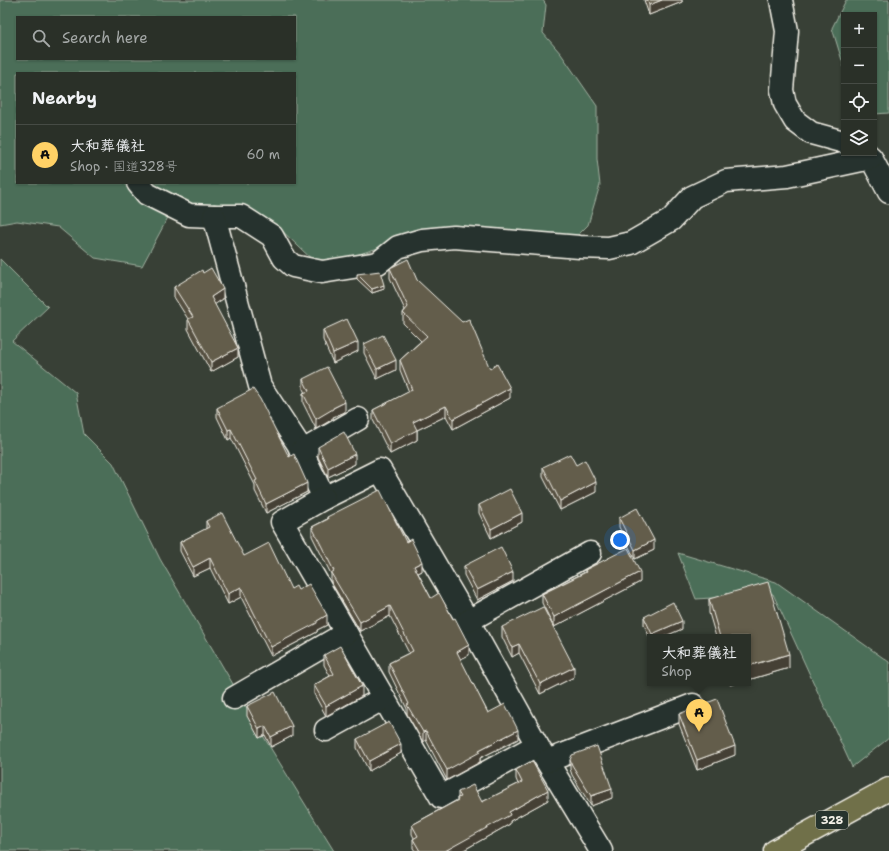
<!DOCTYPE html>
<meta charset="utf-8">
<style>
:root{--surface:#2a3028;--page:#323830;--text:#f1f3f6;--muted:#a5a9a8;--line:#464b45;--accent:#ffd166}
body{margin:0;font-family:"Shantell Sans","Klee One",sans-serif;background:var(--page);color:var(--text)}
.controls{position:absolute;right:12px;top:12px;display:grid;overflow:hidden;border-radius:0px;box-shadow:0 1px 3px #0004}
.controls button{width:36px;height:36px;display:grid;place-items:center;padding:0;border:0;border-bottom:1px solid var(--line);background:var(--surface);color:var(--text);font:20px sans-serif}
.you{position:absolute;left:620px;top:540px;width:14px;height:14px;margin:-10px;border:3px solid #fff;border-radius:50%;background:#1a73e8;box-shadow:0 0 0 6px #1a73e833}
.badge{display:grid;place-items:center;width:26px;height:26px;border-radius:50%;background:var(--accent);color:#111;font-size:13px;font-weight:700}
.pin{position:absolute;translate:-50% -33px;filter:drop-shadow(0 1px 2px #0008)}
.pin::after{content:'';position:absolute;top:21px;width:14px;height:12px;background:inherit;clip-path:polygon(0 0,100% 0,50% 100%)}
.popup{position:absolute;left:647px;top:634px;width:104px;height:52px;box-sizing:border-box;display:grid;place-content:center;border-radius:0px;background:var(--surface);filter:drop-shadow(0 1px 3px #0005);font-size:13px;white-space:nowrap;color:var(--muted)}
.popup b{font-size:15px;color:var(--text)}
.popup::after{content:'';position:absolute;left:50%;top:100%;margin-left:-8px;border:8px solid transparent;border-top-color:var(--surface)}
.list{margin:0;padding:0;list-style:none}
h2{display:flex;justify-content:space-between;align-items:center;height:52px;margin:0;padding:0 16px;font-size:17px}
h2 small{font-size:13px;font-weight:400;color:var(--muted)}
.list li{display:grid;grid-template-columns:26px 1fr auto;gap:12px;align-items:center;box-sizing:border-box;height:60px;padding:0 16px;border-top:1px solid var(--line)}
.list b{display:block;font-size:15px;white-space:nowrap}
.list p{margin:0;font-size:13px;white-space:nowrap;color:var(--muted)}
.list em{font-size:13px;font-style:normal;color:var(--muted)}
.icon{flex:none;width:22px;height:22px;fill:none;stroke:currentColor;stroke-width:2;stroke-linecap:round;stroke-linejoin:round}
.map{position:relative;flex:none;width:889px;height:851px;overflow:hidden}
.search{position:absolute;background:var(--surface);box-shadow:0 1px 3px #0004;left:16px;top:16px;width:280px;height:44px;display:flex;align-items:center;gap:10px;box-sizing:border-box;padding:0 14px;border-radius:0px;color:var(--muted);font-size:15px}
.panel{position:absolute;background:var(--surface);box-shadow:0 1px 3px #0004;left:16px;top:72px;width:280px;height:112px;border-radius:0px}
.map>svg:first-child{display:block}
.green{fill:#4c6e59;stroke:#a0b0a0;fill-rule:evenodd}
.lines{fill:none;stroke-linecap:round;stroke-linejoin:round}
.minor-casing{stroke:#f4f1e8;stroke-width:25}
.highway-casing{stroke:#f4f1e8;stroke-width:25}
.minor{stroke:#26332d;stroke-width:22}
.highway{stroke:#70704a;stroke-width:22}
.wall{fill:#555041;stroke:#f4f1e8}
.shaded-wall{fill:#454135;stroke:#f4f1e8}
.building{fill:#635d4c;stroke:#f4f1e8}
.labels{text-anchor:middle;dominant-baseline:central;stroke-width:3;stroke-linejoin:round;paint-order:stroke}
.shield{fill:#26332d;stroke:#b6b8b0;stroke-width:1}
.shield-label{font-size:11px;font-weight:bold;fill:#f4f1e8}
</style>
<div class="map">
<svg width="889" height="851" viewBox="0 0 889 851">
<rect width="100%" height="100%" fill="#384036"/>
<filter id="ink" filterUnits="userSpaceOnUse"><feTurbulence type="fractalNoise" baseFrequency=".025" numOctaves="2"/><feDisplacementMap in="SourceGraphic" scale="8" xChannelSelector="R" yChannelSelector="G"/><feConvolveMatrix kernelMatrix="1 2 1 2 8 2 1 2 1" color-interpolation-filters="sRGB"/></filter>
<g filter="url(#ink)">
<g class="green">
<path d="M0,0H543L546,5L543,33L561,54L597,106V159L600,185L588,225L564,249L387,245L320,267L276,225L229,209L173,208L142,266L95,258L58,227L17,221L0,224ZM17,17H295V59H17ZM17,73H295V183H17Z"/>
<path d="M846,0H889V113L874,114V15H844V67L832,28Z"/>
<path d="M0,259L48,307L12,341L76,393L84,434L113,463L160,559L265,739L334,851H0Z"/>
<path d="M678,553L776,582L889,662V738L852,767L773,594L696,599Z"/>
</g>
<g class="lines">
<g class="minor-casing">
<g id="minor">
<path d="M781,0L787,31L782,90L785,104L795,121L811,133L844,142"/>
<path d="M866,153L871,158L889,192"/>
<path d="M138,183L147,194L189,215L214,216H241L272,236L284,258L293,266L322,272L378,263L398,247L422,240L454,237L580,247L609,248L631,243L671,220L692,197L726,181L787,176L871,158"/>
<path d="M214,216L260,386L298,444L324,498L380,470L468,621L537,745L601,851"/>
<path d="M301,452L358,419"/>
<path d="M324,498L282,522L441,797L537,745"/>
<path d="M468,621L590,553"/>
<path d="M234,698L346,633"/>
<path d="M326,730L384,698"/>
<path d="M547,761L693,705"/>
</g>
</g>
<g class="highway-casing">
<path id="highway" d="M775,851L889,789"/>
</g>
<use href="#minor" class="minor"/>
<use href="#highway" class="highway"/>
</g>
<g class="wall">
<path d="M644,0H682V2L649,15Z"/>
<path d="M390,268L417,280L490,369L510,398L453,429L446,416L417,430V440L390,454L373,420V410L409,392L400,370V360L421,341L403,323V313L405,310L390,278Z"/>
<path d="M203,273L223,299L214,304L238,357L211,372L188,329V319L174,297V287Z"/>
<path d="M357,274L384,289L372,293L357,279Z"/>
<path d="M323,330L358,351L333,363L323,340Z"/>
<path d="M364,344L396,370L377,379L364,353Z"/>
<path d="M303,379L345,412L333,417V419L316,429L303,403V393H305L303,389Z"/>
<path d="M217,408L307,492L266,513L255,491V485L231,438L228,440L217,417Z"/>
<path d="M318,447L355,464L328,477L318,457Z"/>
<path d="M576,465L596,492L560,510L543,477V467Z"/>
<path d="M479,505L522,522L491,538L479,513Z"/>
<path d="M327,517L406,542L422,571L418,573L431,598L469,655L460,659L488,713L518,739L480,758V762L447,780L426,740L423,742L407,714V709L389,672V663L409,653L390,616L360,631L331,582V574L312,536V527L327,519Z"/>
<path d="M619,518L654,550L635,559L619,527Z"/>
<path d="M206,521L244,556L291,589L298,590L327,625L317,630V632L271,656L241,597L228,604L210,568L193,576L180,551V542L206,529Z"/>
<path d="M464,566L513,581L477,600L464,575Z"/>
<path d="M585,570L640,582L554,627L542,603V594L585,572Z"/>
<path d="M709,599L789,668L748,680V637H716L709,613Z"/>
<path d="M644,617L682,629L663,637L650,638L644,625Z"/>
<path d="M502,627L574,677L540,694L519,653L512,657L502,637Z"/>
<path d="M324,655L362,696L326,716L314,694V685L330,676L324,665Z"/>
<path d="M247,706L292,736L271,747L265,735L259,738L247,716Z"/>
<path d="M679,714L735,755L697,770L679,724Z"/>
<path d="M357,739L401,753L369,771L357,748Z"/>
<path d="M570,760L612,798L591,806L572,775L570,769Z"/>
<path d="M516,770L548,800L510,821V824L462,851H415L413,848V839L414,838L412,834V825L457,800V798H458V792L482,802L518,784L516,779Z"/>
</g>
<g class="shaded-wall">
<path d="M662,0H682V2L649,15V5Z"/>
<path d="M384,285V289L372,293V289Z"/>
<path d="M223,289V299L211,307V297Z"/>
<path d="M358,342V351L333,363V353Z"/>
<path d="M238,348V357L211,372V362Z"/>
<path d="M396,360V370L377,379V369Z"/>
<path d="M510,388V398L453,429V419Z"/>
<path d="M345,402V412L333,417V419L316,429V419L333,408Z"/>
<path d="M446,406V416L417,430V440L390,454V444L413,422Z"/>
<path d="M231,429V438L228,440V430Z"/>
<path d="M355,454V464L328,477V468Z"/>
<path d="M596,482V492L560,510V501Z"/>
<path d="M307,483V492L266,513V504Z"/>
<path d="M522,513V522L491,538V529Z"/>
<path d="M654,540V550L635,559V550Z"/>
<path d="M210,558V568L193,576V567Z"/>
<path d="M422,562V571L414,575V566Z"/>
<path d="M513,572V581L477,600V590Z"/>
<path d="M640,572V582L554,627V617Z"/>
<path d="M241,587V597L228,604V594Z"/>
<path d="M390,606V616L360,631V622Z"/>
<path d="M327,615V625L317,630V632L271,656V647Z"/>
<path d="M682,621V629L663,637H652V634Z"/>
<path d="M519,644V653L512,657V647Z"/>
<path d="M469,645V655L457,661V652Z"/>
<path d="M789,654V668L748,680V666Z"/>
<path d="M574,667V677L540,694V684Z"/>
<path d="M730,683H738L730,685Z"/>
<path d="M362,686V696L326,716V706Z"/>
<path d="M265,726V735L259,738V729Z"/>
<path d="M292,726V736L271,747V737Z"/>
<path d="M518,730V739L480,758V762L447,780V770L479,750Z"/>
<path d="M426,731V740L423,742V732Z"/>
<path d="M401,744V753L369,771V761Z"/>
<path d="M735,746V755L697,770V760Z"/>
<path d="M612,789V798L591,806V796Z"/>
<path d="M548,790V800L510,821V824L462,851H445L509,812Z"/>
</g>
<g class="building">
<path d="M647,0H662L649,5Z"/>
<path d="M408,259L417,280L462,322L469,319L490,369L497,364L510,388L453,419L446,406L413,422L417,430L390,444L373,410L412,390L400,360L427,336L403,313L408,307L390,268Z"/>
<path d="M211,268L223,289L211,297L238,348L211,362L188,319L193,317L174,287L202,270L203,273Z"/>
<path d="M380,271L384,285L372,289L357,274Z"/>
<path d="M347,319L358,342L333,353L323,330Z"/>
<path d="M383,335L396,360L377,369L364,344Z"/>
<path d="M327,367L345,402L333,408V409L316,419L303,393L309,391L303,379Z"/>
<path d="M253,389L260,399L289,457L294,454L307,483L266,504L255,481L257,480L231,429L228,430L217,408Z"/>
<path d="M344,432L355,454L328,468L318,447Z"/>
<path d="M570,454L576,465L585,460L596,482L560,501L543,467Z"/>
<path d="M510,489L522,513L491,529L479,505Z"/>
<path d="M380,490L406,542L411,539L422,562L414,566L431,598L439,593L453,619L455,618L469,645L457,652L488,713L505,704L518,730L479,750L480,752L447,770L426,731L423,732L407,705L409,704L389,663L413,651L390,606L360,622L331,573L334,571L312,527L328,519L327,517Z"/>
<path d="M637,508L654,540L635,550L619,518Z"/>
<path d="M222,513L244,556L269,543L291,589L296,586L298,590L309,584L327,615L317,621V623L271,647L241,587L228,594L210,558L193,567L180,542L209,527L206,521Z"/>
<path d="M501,547L513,572L477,590L464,566Z"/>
<path d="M628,548L640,572L554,617L542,594L586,572L585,570Z"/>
<path d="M768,582L789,654L748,666V637H720L709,599Z"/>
<path d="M673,602L682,621L652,634L644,617Z"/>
<path d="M543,607L574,667L540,684L519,644L512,647L502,627Z"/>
<path d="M340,646L362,686L326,706L314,685L334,674L324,655Z"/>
<path d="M275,692L292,726L271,737L265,726L259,729L247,706Z"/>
<path d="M717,699L735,746L697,760L679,714Z"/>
<path d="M389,722L401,744L369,761L357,739Z"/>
<path d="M597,746L612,789L591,796L572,765L570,760L572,755Z"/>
<path d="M532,761L548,790L509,812L510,815L445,851H420L413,839L418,836L412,825L458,800L457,798L461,797L458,792L473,785L482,802L522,782L516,770Z"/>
</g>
</g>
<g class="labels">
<rect class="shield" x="816" y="811" width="32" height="18" rx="3"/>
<g class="shield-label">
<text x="832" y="820">328</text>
</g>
</g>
</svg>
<div class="controls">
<button>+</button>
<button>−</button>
<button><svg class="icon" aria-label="locate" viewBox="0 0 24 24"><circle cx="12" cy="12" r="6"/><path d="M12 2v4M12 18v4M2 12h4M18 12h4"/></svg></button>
<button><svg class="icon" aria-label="layers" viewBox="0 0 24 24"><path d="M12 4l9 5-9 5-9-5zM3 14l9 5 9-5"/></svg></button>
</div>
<div class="you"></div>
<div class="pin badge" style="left:699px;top:732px">A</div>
<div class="popup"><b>大和葬儀社</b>Shop</div>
<div class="search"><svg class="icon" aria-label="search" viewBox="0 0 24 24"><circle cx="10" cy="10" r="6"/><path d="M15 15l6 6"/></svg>Search here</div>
<section class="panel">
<h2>Nearby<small></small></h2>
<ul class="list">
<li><span class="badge">A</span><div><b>大和葬儀社</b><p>Shop · 国道328号</p></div><em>60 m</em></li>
</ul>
</section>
</div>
